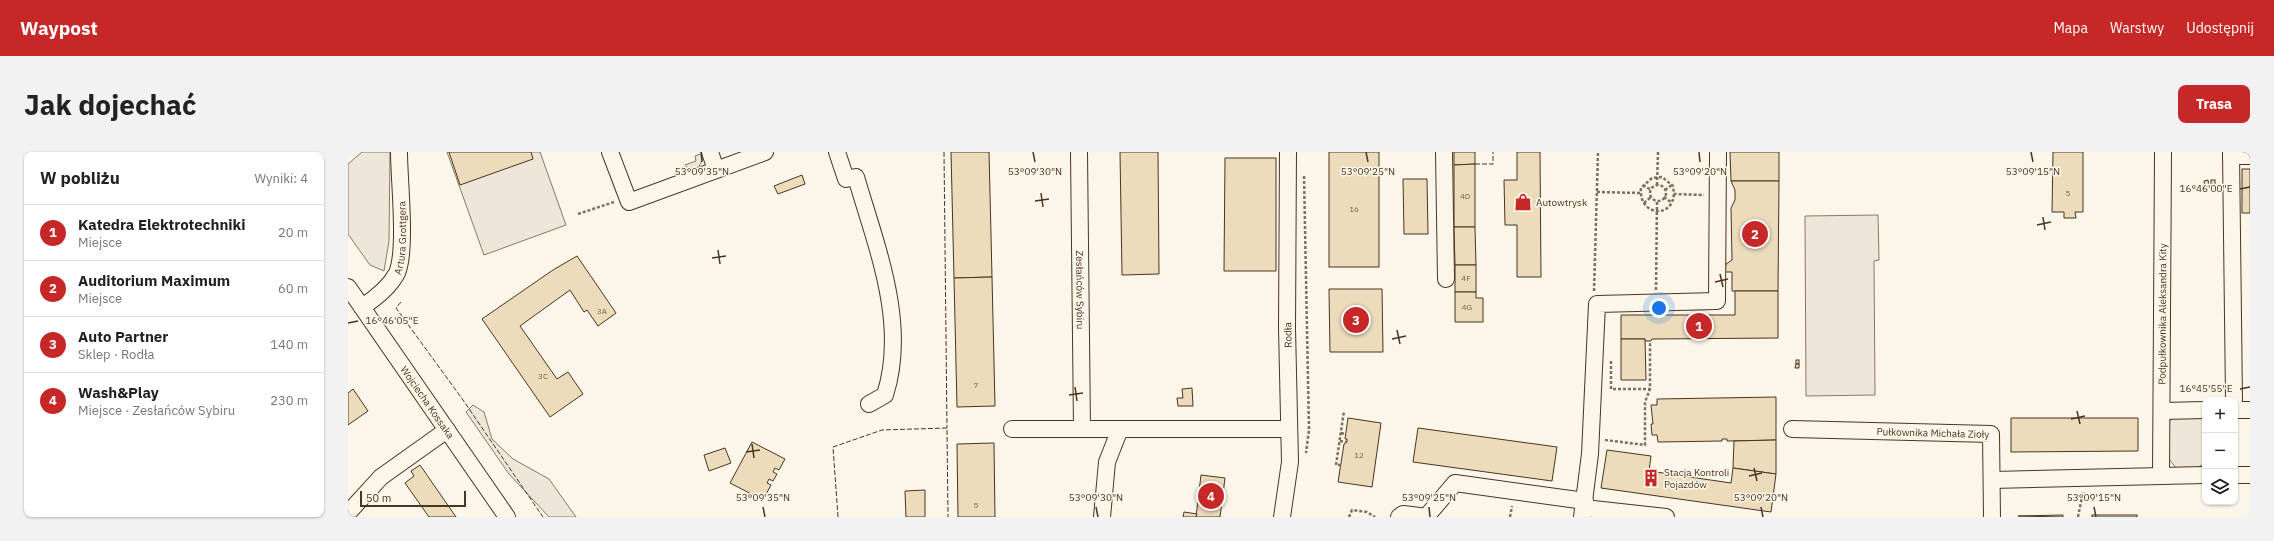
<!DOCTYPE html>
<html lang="pl">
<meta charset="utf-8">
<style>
:root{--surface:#fff;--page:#f2f2f2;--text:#222;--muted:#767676;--line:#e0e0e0;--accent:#c62828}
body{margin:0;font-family:"IBM Plex Sans",sans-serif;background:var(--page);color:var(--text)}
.controls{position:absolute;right:12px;bottom:12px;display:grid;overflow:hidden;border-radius:8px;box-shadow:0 1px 3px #0004}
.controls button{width:36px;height:36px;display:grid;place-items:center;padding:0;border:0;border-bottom:1px solid var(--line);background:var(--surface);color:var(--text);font:20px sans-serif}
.scale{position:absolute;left:12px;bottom:10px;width:106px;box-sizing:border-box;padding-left:4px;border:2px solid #4a3520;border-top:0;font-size:11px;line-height:14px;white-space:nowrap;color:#4a3520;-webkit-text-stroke:3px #fbf6e9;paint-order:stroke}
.you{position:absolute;left:1311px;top:156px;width:14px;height:14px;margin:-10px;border:3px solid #fff;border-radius:50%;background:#1a73e8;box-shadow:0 0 0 6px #1a73e833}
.badge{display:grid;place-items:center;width:26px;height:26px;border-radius:50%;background:var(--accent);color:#fff;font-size:13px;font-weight:700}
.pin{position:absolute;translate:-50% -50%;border:2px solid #fff;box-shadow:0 1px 4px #0006}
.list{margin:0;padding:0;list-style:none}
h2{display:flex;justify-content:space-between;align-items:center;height:52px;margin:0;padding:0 16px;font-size:17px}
h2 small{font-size:13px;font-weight:400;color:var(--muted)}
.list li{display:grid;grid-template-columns:26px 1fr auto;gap:12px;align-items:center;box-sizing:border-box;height:56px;padding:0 16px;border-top:1px solid var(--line)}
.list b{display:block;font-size:15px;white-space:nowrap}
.list p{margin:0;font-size:13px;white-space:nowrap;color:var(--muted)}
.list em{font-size:13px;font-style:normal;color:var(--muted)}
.icon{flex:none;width:22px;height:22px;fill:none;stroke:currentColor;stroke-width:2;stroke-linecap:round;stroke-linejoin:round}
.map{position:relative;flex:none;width:1902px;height:365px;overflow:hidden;border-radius:8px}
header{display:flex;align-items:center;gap:24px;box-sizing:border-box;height:56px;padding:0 20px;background:var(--accent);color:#fff}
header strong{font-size:19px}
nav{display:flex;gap:22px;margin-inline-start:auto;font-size:14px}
.intro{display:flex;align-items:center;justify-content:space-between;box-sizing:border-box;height:96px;padding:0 24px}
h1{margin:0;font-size:28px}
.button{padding:10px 18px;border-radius:8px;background:var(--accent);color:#fff;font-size:14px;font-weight:700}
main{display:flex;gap:24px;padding:0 24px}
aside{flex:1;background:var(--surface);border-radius:8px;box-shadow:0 1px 3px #0004}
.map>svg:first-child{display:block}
.green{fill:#ede6d9;stroke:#887966}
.building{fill:#ecdcbc;stroke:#4a3520}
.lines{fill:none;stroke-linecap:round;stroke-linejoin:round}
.minor-casing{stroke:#4a3520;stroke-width:18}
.path{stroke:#7f6f5c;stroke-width:2.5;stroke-dasharray:3 2;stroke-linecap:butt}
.minor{stroke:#fbf6e9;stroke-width:16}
.fence{stroke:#4a3520;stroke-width:1;stroke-dasharray:5 2;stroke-linecap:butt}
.ticks{fill:none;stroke:#4a3520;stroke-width:1.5}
.labels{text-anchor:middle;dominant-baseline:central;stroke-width:3;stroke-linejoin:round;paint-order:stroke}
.number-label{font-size:8px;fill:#725f47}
.poi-label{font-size:10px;fill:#4a3520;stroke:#fbf6e9;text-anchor:start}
.street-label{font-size:10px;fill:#4a3520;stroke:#fbf6e9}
.ticks-label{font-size:10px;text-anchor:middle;fill:#4a3520;stroke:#fbf6e9;stroke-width:3;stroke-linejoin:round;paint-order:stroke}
</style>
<header>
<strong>Waypost</strong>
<nav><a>Mapa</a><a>Warstwy</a><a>Udostępnij</a></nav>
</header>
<div class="intro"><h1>Jak dojechać</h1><a class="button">Trasa</a></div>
<main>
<aside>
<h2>W pobliżu<small>Wyniki: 4</small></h2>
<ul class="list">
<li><span class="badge">1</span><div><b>Katedra Elektrotechniki</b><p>Miejsce</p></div><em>20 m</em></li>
<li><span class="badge">2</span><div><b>Auditorium Maximum</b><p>Miejsce</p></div><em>60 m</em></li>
<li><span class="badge">3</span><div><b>Auto Partner</b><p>Sklep · Rodła</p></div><em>140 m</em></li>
<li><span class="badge">4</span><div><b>Wash&amp;Play</b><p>Miejsce · Zesłańców Sybiru</p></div><em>230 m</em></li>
</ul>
</aside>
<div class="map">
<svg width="1902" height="365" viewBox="0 0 1902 365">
<rect width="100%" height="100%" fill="#fbf6e9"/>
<g class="green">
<path d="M14,0H42L41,89L36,119L22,113L0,82V12Z"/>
<path d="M99,0H192L218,73L136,103Z"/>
<path d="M355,1V7L350,16C345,18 341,18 337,13L348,9L347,4Z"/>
<path d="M1530,63L1531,108L1526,109L1527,243L1458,244L1457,64Z"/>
<path d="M125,253L136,260L144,287L165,307L201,327L228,365H201L161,322L118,260Z"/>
<path d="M1832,263H1846L1857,267V311L1849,316L1829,317L1820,306L1818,276L1823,267Z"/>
</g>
<g class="building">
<path d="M101,0H183L185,7L112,33Z"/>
<path d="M603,0H641L644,125L606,126Z"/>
<path d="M772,0H810L811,122L774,123Z"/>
<rect x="981" y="0" width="50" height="115"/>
<path d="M1106,0H1127V12L1106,13Z"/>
<path d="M1169,0H1192L1193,125H1169V73H1157L1156,28H1169Z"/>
<path d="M1382,0H1431V29H1383Z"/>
<path d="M1705,0H1735V60H1727L1728,66H1716V60H1704Z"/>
<path d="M877,6H928V119H876Z"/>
<path d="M1127,12V75H1106V13Z"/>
<rect x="1894" y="17" width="8" height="44"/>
<path d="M454,23L457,32L430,42L426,34Z"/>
<path d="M1055,27H1079L1080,82H1056Z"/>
<path d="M1860,28L1861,34L1857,35L1856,29Z"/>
<rect x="1863" y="28" width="4" height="6"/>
<path d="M1383,29H1431L1430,139H1384V120H1377L1378,112L1384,108L1383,56L1387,48V38Z"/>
<path d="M1106,75H1127L1128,113H1107Z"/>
<path d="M229,104L268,161L250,174L239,158L236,160L222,138L172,174L209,227L220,220L235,242L202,265L134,167L205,118Z"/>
<rect x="1107" y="113" width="21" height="27"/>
<path d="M644,125L647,254L609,255L606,126Z"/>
<path d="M981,137H1034L1035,200H982Z"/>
<path d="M1387,139H1430V186L1304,187L1303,189H1297V187H1273V163H1387Z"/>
<path d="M1107,140H1128V146H1135V170H1107Z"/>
<path d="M1273,187H1297L1298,228H1273Z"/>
<rect x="1448" y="208" width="3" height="4"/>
<path d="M1448,212H1451V216H1447Z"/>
<path d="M844,236L845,254H830L829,246H835L834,237Z"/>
<path d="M5,237L20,259L0,273V241Z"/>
<path d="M1428,245V288L1379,289V287H1374V289L1310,290L1309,283H1304L1303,272H1305L1303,253H1309V247Z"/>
<path d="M1000,266L1033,271L1024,335L990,330L996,292L999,290V287H997Z"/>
<path d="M1663,266H1790V299L1663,300Z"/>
<path d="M1070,276L1209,295L1204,329L1065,310Z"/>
<path d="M1428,288V322L1385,316L1386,289Z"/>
<path d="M404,290L437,307L431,318L427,316L425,320L429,322L425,329L421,327L419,331L423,333L415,348L382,331Z"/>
<path d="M646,291L647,365H610L609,292Z"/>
<path d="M377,296L383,311L361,319L356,303Z"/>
<path d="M1259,298L1303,304L1301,319L1383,331L1385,316L1428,322L1423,360L1253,336Z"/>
<path d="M72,313L108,365H81L57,331L66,324L63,319Z"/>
<path d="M853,323L877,326L872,365H848Z"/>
<path d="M577,338V365H558L557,339Z"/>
<path d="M836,360L849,362L848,365H835Z"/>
<path d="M1715,363V365L1670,364Z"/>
<rect x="1744" y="363" width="45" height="2"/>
</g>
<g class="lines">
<g class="minor-casing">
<g id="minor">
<path d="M262,0L281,50L417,0"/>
<path d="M362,0L368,18"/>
<path d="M489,0L498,27L508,25C528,94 560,171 537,243L521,252"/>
<path id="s1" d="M731,0L734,277"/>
<path d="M1096,0L1098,127"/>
<path d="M1883,0L1886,248"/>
<path d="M1883,4H1902"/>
<path id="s2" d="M0,135L159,365"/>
<path id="s3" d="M14,155C28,146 41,136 49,121C59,97 51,29 51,0"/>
<path d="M1887,258H1902"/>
<path d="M1814,259L1857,258"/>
<path d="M664,277H941"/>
<path id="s4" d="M1444,277L1643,282L1644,365"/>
<path d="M1887,323H1902"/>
<path id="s5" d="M1813,324L1815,0"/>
<path d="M1644,328L1857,323"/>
<path d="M1236,356L1318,365"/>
<path d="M0,361L33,325L99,278"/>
<path d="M754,365L759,310L772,277"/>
<path d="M934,365L942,310L939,176L940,0"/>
<path d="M1051,365L1055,362L1080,365"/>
<path d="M1078,365L1107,331L1237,349"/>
<path d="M1234,365L1242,302L1249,152L1369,149L1370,0"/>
</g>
</g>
<g class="path">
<path d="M956,24L961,278L958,301"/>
<path d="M1295,33L1303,38"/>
<path d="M1309,33L1310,0"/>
<circle cx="1310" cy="41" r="8"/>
<path d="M1317,38L1324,33"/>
<path d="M1249,40L1293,41"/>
<path d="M1326,42C1324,68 1290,63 1293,36L1304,26L1314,25L1325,34L1326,42L1356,43"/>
<path d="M1316,45L1324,51"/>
<path d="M1296,51L1303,45"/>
<path d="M230,62L266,50"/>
<path d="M1308,138L1309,49"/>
<path d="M1246,139L1250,0"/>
<path d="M1263,209V237H1302"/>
<path d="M993,281L997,282"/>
<path d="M1257,288L1297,293V250L1302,237V191"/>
<path d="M992,289L999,290"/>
<path d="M993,313H988L996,259"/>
<path d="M1001,365L1004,358L1019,360L1027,365"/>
<path d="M1162,365L1164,354"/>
<path d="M1730,365L1735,340"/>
</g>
<use href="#minor" class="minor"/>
<g class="fence">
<path d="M596,0L599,276"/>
<path d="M1127,12H1145V0"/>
<path d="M53,150L48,156L115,248L195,365"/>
<path d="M490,365L485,295L534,278L599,276L600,365"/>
</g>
</g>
<path class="ticks" d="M353,0L354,10M685,0L687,10M1018,0L1020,10M1351,0L1352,10M1683,0L1685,10M1892,37L1902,35M693,41L695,55M687,49L701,47M1695,65L1697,78M1689,73L1703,70M370,98L372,112M364,106L378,104M1372,122L1375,135M1367,130L1380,127M0,171L10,169M1049,178L1052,192M1044,187L1058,184M727,235L729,249M1892,237L1902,235M721,243L735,241M1729,259L1732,272M1723,267L1737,264M404,292L406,306M398,300L412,298M1406,316L1409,329M1401,324L1414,321M415,355L417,365M748,355L750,365M1081,355L1082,365M1413,355L1415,365M1746,355L1748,365"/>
<defs>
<g id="shop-bare" transform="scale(1.38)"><path d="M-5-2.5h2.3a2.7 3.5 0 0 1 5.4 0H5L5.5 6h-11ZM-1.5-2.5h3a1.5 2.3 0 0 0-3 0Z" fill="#c62828" stroke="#fbf6e9" stroke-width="2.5" paint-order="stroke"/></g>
<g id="building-bare" transform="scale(1.38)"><path d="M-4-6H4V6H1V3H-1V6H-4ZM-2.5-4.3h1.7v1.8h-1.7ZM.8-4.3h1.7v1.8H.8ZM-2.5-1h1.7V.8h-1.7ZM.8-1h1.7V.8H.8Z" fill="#c62828" stroke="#fbf6e9" stroke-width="2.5" paint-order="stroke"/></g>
</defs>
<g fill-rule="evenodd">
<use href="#shop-bare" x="1175" y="50"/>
<use href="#building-bare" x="1303" y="326"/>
</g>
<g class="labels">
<g class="number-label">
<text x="1720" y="41">5</text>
<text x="1117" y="44">4D</text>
<text x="1006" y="57">16</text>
<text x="1118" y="126">4F</text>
<text x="1119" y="155">4G</text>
<text x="254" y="159">3A</text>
<text x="195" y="224">3C</text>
<text x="628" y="233">7</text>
<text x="1011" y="303">12</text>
<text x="628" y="353">5</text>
</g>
<g class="poi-label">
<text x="1188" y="50">Autowtrysk</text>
<text x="1316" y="320">Stacja Kontroli<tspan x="1316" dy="12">Pojazdów</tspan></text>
</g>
<g class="street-label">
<text stroke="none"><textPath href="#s3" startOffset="85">Artura Grottgera</textPath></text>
<text stroke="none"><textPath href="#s1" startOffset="138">Zesłańców Sybiru</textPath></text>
<text stroke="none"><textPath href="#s5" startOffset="162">Podpułkownika Aleksandra Kity</textPath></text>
<text transform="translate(940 183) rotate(-91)">Rodła</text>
<text stroke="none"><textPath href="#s2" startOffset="140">Wojciecha Kossaka</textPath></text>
<text stroke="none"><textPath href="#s4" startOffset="141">Pułkownika Michała Zioły</textPath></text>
</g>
</g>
<g class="ticks-label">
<text x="354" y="23">53°09'35"N</text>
<text x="687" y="23">53°09'30"N</text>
<text x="1020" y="23">53°09'25"N</text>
<text x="1352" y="23">53°09'20"N</text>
<text x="1685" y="23">53°09'15"N</text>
<text x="1858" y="40">16°46'00"E</text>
<text x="44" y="172">16°46'05"E</text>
<text x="1858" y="240">16°45'55"E</text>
<text x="415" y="349">53°09'35"N</text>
<text x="748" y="349">53°09'30"N</text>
<text x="1081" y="349">53°09'25"N</text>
<text x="1413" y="349">53°09'20"N</text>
<text x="1746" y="349">53°09'15"N</text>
</g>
</svg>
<div class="controls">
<button>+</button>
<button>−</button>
<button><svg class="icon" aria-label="layers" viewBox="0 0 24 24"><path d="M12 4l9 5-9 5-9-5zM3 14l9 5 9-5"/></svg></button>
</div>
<div class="scale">50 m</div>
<div class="you"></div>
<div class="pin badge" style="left:1351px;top:174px">1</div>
<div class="pin badge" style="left:1407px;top:82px">2</div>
<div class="pin badge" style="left:1008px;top:168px">3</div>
<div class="pin badge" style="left:863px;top:344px">4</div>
</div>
</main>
